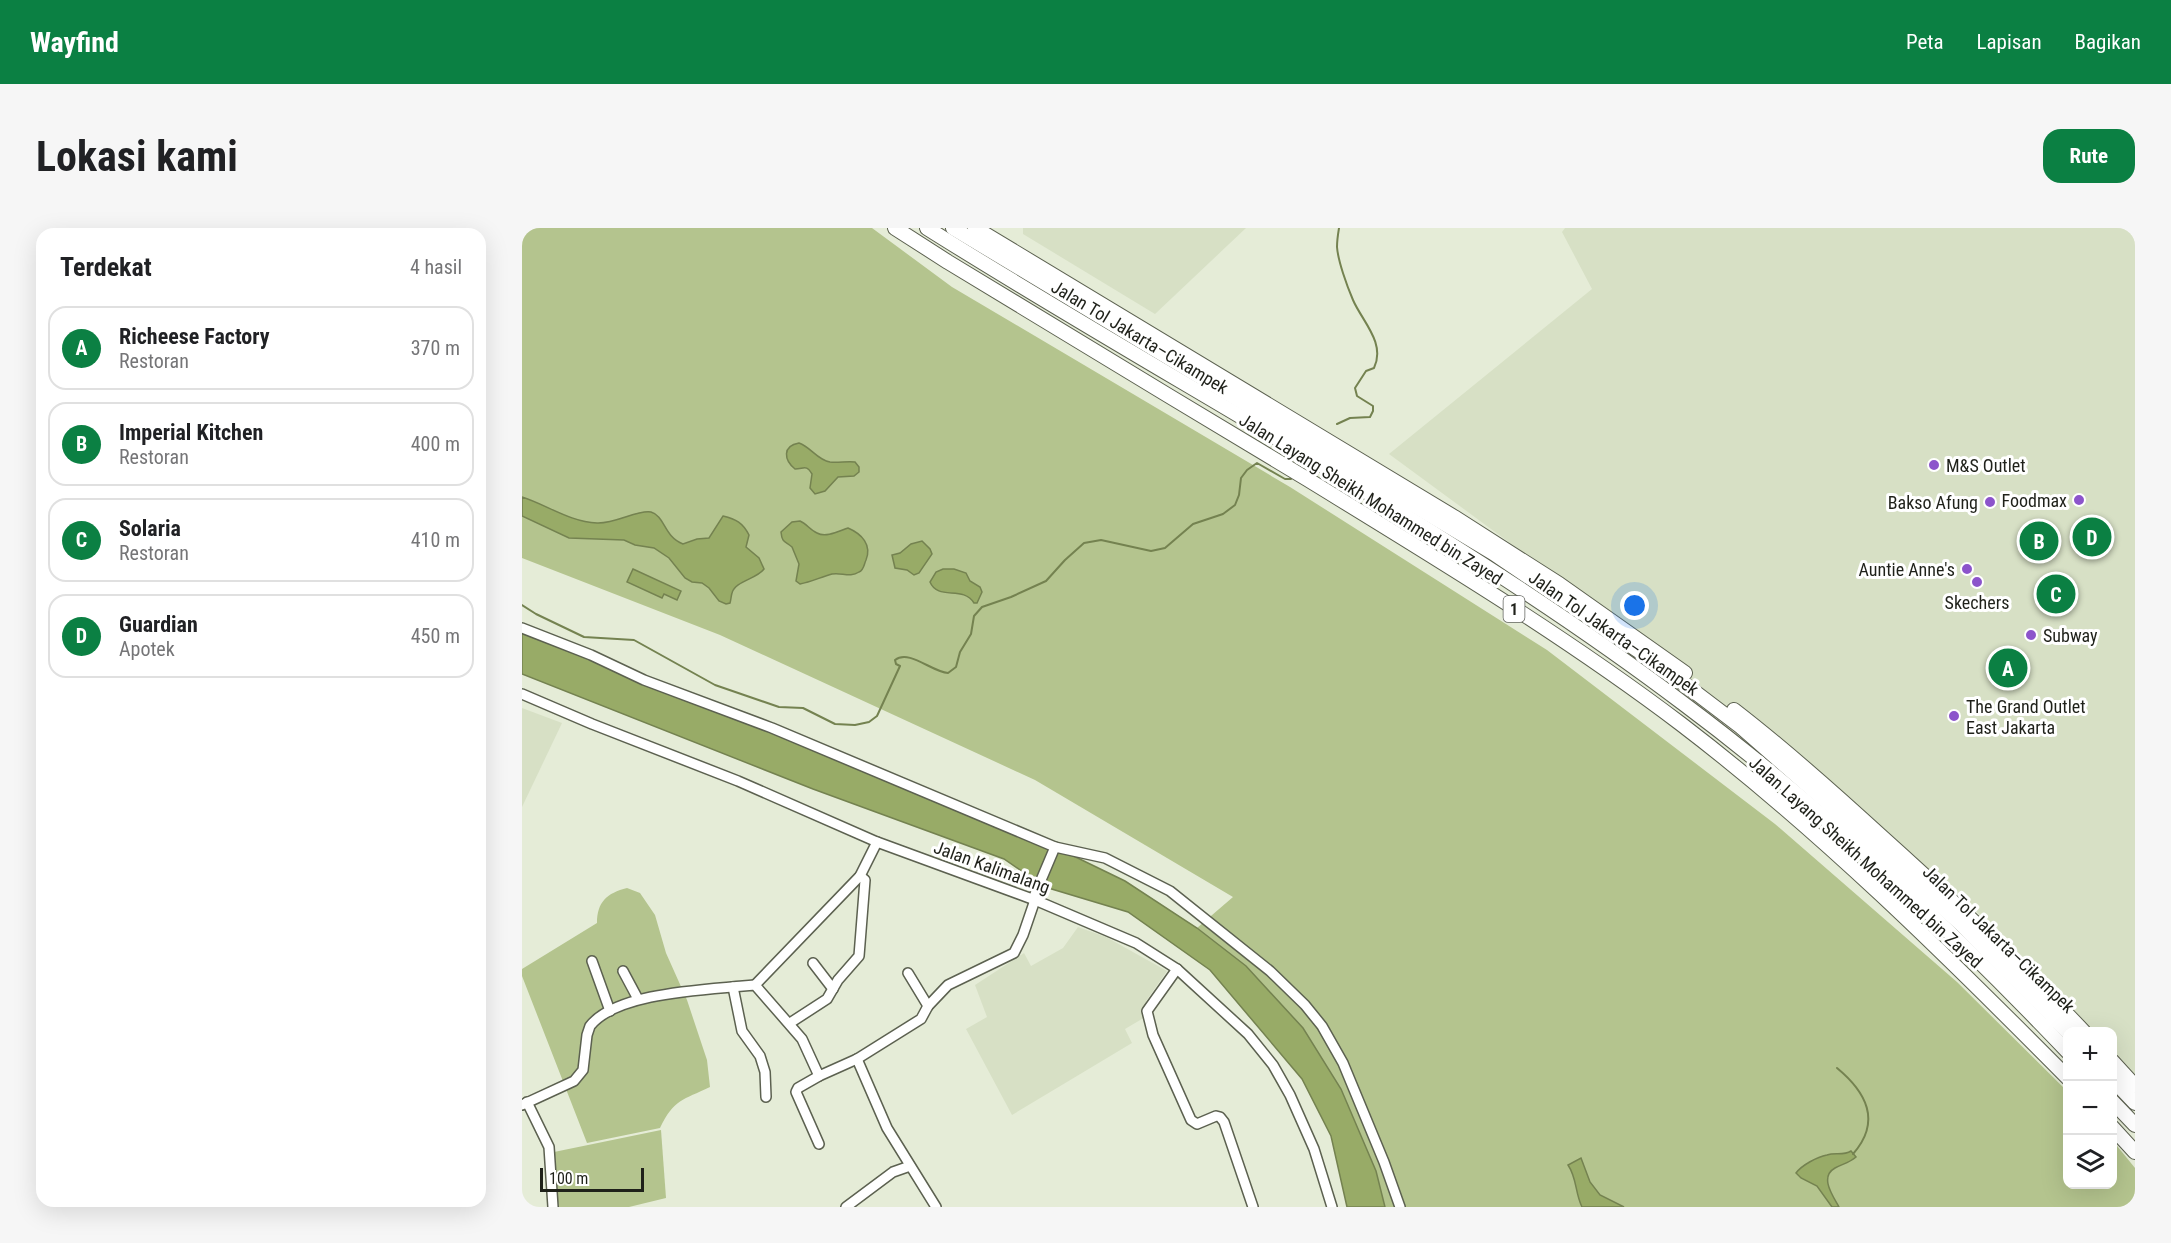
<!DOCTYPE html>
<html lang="id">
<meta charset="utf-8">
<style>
:root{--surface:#fff;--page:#f6f6f6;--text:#202124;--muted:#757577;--line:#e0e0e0;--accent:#0b8043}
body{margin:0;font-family:"Roboto Condensed",sans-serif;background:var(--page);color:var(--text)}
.controls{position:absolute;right:18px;bottom:18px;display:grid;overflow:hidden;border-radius:12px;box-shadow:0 6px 24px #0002}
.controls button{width:54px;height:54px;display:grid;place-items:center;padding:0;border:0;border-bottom:2px solid var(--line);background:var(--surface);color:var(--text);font:30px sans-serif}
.scale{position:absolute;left:18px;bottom:15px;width:104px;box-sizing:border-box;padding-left:6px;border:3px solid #1f211a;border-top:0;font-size:16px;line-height:21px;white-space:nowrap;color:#1f211a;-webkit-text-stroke:4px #fff;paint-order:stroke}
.you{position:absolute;left:1113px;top:378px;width:21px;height:21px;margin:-15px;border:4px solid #fff;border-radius:50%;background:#1a73e8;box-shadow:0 0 0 9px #1a73e833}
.badge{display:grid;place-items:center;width:39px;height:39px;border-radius:50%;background:var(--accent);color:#fff;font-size:20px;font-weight:700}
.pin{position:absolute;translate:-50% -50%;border:3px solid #fff;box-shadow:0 2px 6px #0006}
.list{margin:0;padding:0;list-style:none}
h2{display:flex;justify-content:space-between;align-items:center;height:78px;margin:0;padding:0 24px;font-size:26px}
h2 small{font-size:20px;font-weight:400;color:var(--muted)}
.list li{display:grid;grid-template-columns:39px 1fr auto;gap:18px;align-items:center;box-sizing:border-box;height:84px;margin:0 12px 12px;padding:0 12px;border:2px solid var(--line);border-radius:18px}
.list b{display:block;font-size:22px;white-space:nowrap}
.list p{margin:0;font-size:20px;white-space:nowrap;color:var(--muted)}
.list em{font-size:20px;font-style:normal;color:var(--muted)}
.icon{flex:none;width:33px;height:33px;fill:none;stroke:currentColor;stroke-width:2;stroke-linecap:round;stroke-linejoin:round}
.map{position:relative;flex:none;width:1613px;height:979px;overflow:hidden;border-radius:18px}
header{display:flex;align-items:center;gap:36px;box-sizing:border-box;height:84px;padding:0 30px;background:var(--accent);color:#fff}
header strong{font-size:28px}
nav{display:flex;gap:33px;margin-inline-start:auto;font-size:21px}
.intro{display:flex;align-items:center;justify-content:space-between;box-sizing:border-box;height:144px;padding:0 36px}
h1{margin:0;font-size:42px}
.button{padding:15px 27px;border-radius:18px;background:var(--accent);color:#fff;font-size:21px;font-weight:700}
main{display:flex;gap:36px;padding:0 36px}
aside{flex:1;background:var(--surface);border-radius:18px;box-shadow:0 6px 24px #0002}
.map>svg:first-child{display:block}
.built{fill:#d7e0c5}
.green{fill:#b4c48e}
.water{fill:#98ab67;stroke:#748250;stroke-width:1.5}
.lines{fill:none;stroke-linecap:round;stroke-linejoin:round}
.stream{stroke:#748250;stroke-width:2}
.minor-casing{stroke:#5c6150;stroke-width:12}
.highway-casing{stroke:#5c6150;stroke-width:16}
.minor{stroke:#fff;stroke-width:9}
.highway{stroke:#fff;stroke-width:14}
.poi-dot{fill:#8c54cb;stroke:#fff;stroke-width:2}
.labels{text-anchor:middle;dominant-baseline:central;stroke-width:6;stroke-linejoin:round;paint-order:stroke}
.shield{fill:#fff;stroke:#62645f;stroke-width:1.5}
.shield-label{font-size:16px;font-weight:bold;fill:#1f211a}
.street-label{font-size:18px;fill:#1f211a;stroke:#fff}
.poi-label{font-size:18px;fill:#1f211a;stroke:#fff;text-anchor:start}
</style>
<header>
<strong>Wayfind</strong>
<nav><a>Peta</a><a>Lapisan</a><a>Bagikan</a></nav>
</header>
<div class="intro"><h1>Lokasi kami</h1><a class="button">Rute</a></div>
<main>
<aside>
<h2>Terdekat<small>4 hasil</small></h2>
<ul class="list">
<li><span class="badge">A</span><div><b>Richeese Factory</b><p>Restoran</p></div><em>370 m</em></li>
<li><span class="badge">B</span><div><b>Imperial Kitchen</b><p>Restoran</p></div><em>400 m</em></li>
<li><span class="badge">C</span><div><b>Solaria</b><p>Restoran</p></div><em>410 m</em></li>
<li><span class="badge">D</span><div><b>Guardian</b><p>Apotek</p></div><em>450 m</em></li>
</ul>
</aside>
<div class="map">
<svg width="1613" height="979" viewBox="0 0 1613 979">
<rect width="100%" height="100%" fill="#e5ecd7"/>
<g class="built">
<path d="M501,0H724L633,86L501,6Z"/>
<path d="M1043,0H1613V853L1591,829L1590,804L1567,803L1455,684L1344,591L1101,398L867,226L1070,61L1040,4Z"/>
<path d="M0,480L40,495L0,579Z"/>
<path d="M556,699L584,709L645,743L624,773L630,785L603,801L610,815L490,887L444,801L465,789L453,757L502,725L509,738L541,720Z"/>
</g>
<g class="green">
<path d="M0,0H350L430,59L768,259L1025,422L1253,596L1435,754L1545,863L1546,956H1590L1591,913L1613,940V979H863L854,943L724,738L675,700L711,669L513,552L198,407L0,330Z"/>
<path d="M105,660L118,665L133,687L144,725L165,772L185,832L188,859C161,872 152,871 138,900L65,915L0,748V741L75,695C75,674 85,665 105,660Z"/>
<path d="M139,902L144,970L107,979H37L33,959L32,924Z"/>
</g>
<g class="water">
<path d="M277,215C289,219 295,232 308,234C316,235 325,233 333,234L337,239V244L332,248L316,249L303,263L293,266L288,260L290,246C284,236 282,241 273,241C262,232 260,218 277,215Z"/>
<path d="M0,269C25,277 48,294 75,295C93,296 117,281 129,284C143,288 142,309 161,316L175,311L187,310L201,288C214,291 221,295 227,307L224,319L237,330L242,341C235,351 213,353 210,365C209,368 209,372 208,375L204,376L197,373L187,360L180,355L170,354L163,350L147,330L132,320L113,317L102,312L47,310L0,288Z"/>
<path d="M278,293C285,296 288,302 295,305C304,310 317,303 326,300C340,306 350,317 344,332C342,336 342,342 337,344C328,350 319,344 310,346C299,349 289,354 278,356L274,353L277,336L270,319C263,313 260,315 259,304L270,294Z"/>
<path d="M400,313L408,321L410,326L397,345L392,347L385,342L373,340L370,327L378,325L389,316Z"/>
<path d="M111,341L159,363L155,372L142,366L140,370L105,354Z"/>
<path d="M421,341H432L444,345L448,353L458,359L460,364L455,375H452C441,357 416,373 408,354L414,344Z"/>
<path d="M0,399L533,619L603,653L675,700L724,738L781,800L819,861L854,943L863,979H825L809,908L780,851L688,742L606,684L523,659L482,631L291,561L0,446Z"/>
<path d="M1329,923L1334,929C1327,935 1320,936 1313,940C1297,949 1311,968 1317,979H1310L1295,958L1279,950L1274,945C1280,937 1295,929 1305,927C1313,924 1321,928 1329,923Z"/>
<path d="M1059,930L1068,954L1078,967L1102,979H1060C1053,965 1055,950 1046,937Z"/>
</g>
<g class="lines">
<g class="stream">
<path d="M815,196L828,190L848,189L851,183V178L835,168L833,160L844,143L852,140C864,115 840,93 831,72C825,58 816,33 815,19C815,13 816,6 817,0"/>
<path d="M0,377L14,386L62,409L112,412L193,457L257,479L281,480L313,496L333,497L347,494L355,488L378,438L374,436L373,432C387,421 410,444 426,445L434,439L438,424L449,406L452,388L460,379L489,369L524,353L543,332L562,315L579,312L629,323L643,320L671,296L701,286L713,277L717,267L719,250L725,242L735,235L763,251H769"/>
<path d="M1315,840C1344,864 1360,893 1331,926"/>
</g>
<g class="minor-casing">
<g id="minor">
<path d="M0,400L69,427L122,452L250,500L533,619L583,630L648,663L748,743L783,777L800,798L821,835L862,934L878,979"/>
<path d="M0,466L70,496L216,553L355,614L513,672L614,715L655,741L726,806L751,837L768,867L792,921L810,979"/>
<path d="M511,671L533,619"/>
<path d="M70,733L88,783"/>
<path d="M291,735L311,761"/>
<path d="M655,741L625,783L631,807L669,892L675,896L694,888L698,889L702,894L731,979"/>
<path d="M101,743L116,771"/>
<path d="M386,745L406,778"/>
<path d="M233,757L338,648L355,614"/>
<path d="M211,759L220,803L238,828L243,844L244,869"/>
<path d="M268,795L305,771L316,752L337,728L343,652L338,648"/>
<path d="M335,831L365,900L414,979"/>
<path d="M297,848L276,860L274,864L297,916"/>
<path d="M5,874L27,919L31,979"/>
<path d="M0,877L52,853L61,842L65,807L68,798C94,765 180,762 221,758L233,757L280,811L297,848L335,831L399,791L406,778L426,757L492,725L501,707L513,672"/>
<path d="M324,979L371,944L388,938"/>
</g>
</g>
<g class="highway-casing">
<g id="highway">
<path d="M373,0L426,34C546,107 665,179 785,251C912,329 1040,406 1159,496C1298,602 1423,726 1546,850"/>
<path d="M405,0C657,159 924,296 1162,476C1300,579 1427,699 1546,824"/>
<path d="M431,0L971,325L1136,436L1219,499L1315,583L1440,697L1546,804"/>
<path d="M453,0L932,289L1037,356L1163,445"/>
<path d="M1212,482C1264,522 1313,566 1361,610C1430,672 1498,736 1562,804"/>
<path d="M1590,833L1613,858"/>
<path d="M1590,851L1613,875"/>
<path d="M1590,873L1613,897"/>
<path d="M1590,899L1613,924"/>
</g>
</g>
<use href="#minor" class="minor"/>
<use href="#highway" class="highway"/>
</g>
<g class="poi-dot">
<circle cx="1412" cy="237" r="6"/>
<circle cx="1557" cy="272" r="6"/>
<circle cx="1468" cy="274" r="6"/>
<circle cx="1445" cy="341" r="6"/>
<circle cx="1455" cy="354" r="6"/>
<circle cx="1509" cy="407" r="6"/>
<circle cx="1432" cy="488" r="6"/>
</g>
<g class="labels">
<rect class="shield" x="981.5" y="368" width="21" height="26" rx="4.5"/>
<g class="shield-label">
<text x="992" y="381">1</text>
</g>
<g class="street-label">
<text transform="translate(618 109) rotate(31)">Jalan Tol Jakarta–Cikampek</text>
<text transform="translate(849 271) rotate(32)">Jalan Layang Sheikh Mohammed bin Zayed</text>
<text transform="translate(1092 405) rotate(35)">Jalan Tol Jakarta–Cikampek</text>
<text transform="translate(1344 634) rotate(42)">Jalan Layang Sheikh Mohammed bin Zayed</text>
<text transform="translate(470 639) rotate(20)">Jalan Kalimalang</text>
<text transform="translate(1477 711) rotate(44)">Jalan Tol Jakarta–Cikampek</text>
</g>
<g class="poi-label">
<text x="1424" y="237">M&amp;S Outlet</text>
<text x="1545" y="272" text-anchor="end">Foodmax</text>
<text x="1456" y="274" text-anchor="end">Bakso Afung</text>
<text x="1433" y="341" text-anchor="end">Auntie Anne's</text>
<text x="1455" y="374" text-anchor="middle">Skechers</text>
<text x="1521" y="407">Subway</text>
<text x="1444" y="478">The Grand Outlet<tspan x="1444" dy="21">East Jakarta</tspan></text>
</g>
</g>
</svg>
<div class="controls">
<button>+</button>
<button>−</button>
<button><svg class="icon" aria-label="layers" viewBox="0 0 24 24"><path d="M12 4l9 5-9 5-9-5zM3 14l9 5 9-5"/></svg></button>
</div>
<div class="scale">100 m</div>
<div class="you"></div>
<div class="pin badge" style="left:1486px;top:440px">A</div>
<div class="pin badge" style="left:1517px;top:313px">B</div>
<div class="pin badge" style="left:1534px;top:366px">C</div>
<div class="pin badge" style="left:1570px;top:309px">D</div>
</div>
</main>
